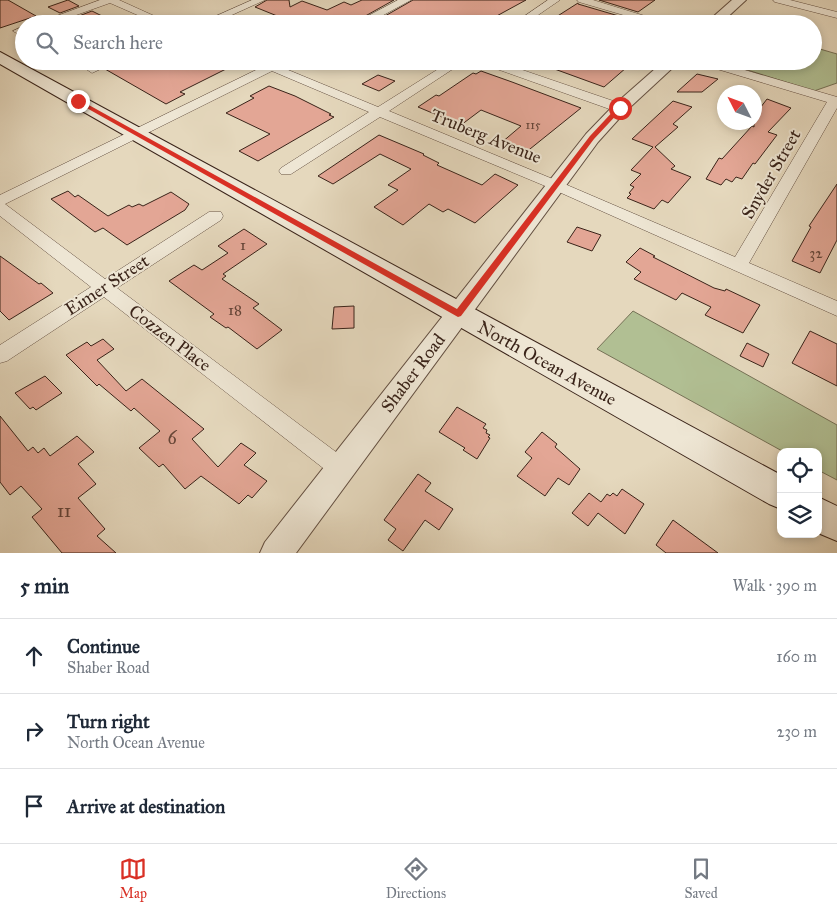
<!DOCTYPE html>
<meta charset="utf-8">
<style>
:root{--surface:#fff;--page:#f6f6f7;--text:#1f2937;--muted:#747a83;--line:#e0e1e3;--accent:#d93025}
body{margin:0;font-family:"IM FELL Great Primer",serif;background:var(--page);color:var(--text)}
.controls{position:absolute;right:15px;bottom:15px;display:grid;overflow:hidden;border-radius:10px;box-shadow:0 2px 8px #0003}
.controls button{width:45px;height:45px;display:grid;place-items:center;padding:0;border:0;border-bottom:1px solid var(--line);background:var(--surface);color:var(--text);font:25px sans-serif}
.compass{position:absolute;left:717px;top:85px;width:45px;height:45px;border-radius:50%;background:var(--surface);box-shadow:0 2px 8px #0003;rotate:312deg}
.stop{position:absolute;width:15px;height:15px;margin:-11px;border:4px solid #d93025;border-radius:50%;background:#fff}
.stop.end{background:#d93025;border-color:#fff;box-shadow:0 1px 5px #0008}
.list{margin:0;padding:0;list-style:none}
h2{display:flex;justify-content:space-between;align-items:center;height:65px;margin:0;padding:0 20px;font-size:21px}
h2 small{font-size:16px;font-weight:400;color:var(--muted)}
.list li{display:grid;grid-template-columns:32px 1fr auto;gap:15px;align-items:center;box-sizing:border-box;height:75px;padding:0 20px;border-top:1px solid var(--line)}
.list b{display:block;font-size:19px;white-space:nowrap}
.list p{margin:0;font-size:16px;white-space:nowrap;color:var(--muted)}
.list em{font-size:16px;font-style:normal;color:var(--muted)}
.icon{flex:none;width:28px;height:28px;fill:none;stroke:currentColor;stroke-width:2;stroke-linecap:round;stroke-linejoin:round}
.map{position:relative;flex:none;width:837px;height:553px;overflow:hidden}
.search{position:absolute;background:var(--surface);box-shadow:0 2px 8px #0003;left:15px;right:15px;top:15px;height:55px;display:flex;align-items:center;gap:12px;box-sizing:border-box;padding:0 18px;border-radius:28px;color:var(--muted);font-size:19px}
.sheet{height:290px;background:var(--surface)}
nav{display:flex;justify-content:space-around;align-items:center;box-sizing:border-box;height:70px;border-top:1px solid var(--line);background:var(--surface);font-size:14px;color:var(--muted)}
nav a{display:grid;justify-items:center;gap:2px}
nav .on{color:var(--accent)}
.map>svg:first-child{display:block}
.green{fill:#b1bf93;stroke:#757156}
.building{fill:#e3a695;stroke:#392319}
.lines{fill:none;stroke-linecap:round;stroke-linejoin:round}
.minor-casing{stroke:#645042;stroke-width:1}
.tertiary-casing{stroke:#645042;stroke-width:2}
.secondary-casing{stroke:#392319;stroke-width:2}
.minor{fill:#eee6d4;fill-rule:evenodd}
.tertiary{fill:#eee6d4;fill-rule:evenodd}
.secondary{fill:#eee6d4;fill-rule:evenodd}
.route{fill:#d93025}
.labels{text-anchor:middle;dominant-baseline:central;stroke-width:4;stroke-linejoin:round;paint-order:stroke}
.far-number-label{font-size:12px;fill:#644438}
.number-label{font-size:15px;fill:#644438}
.street-label{font-size:18px;fill:#392319;stroke:#eee6d4}
.near-number-label{font-size:18px;fill:#644438}
</style>
<div class="map">
<svg width="837" height="553" viewBox="0 0 837 553">
<rect width="100%" height="100%" fill="#e5d8bd"/>
<filter id="stains"><feTurbulence type="fractalNoise" baseFrequency=".004" numOctaves="4"/><feColorMatrix values="0 0 0 0 .2 0 0 0 0 .09 0 0 0 0 .02 0 0 0 .5 -.17"/></filter>
<radialGradient id="worn" r=".72"><stop offset=".6" stop-color="#630" stop-opacity="0"/><stop offset="1" stop-color="#630" stop-opacity=".3"/></radialGradient>
<g class="green">
<path d="M813,47L837,54V83L814,91L719,61H813Z"/>
<path d="M633,311L837,425V480L818,470V452H784L597,349Z"/>
</g>
<g class="building">
<path d="M0,0H8L36,16L0,28Z"/>
<path d="M68,0L79,6L60,13L48,7Z"/>
<path d="M267,0H289L290,7L302,1L327,10L344,2L351,5L362,0H394L351,24H297L255,7Z"/>
<path d="M413,0H526L482,24H371Z"/>
<path d="M599,0H655L638,12Z"/>
<path d="M578,3V4L629,19L621,24H545Z"/>
<path d="M92,11L118,24H81L71,19Z"/>
<path d="M120,61H207L226,69L180,92L185,94L166,104L105,69Z"/>
<path d="M538,61H634L604,87L538,63Z"/>
<path d="M481,71L512,82L581,108L525,153L501,143L521,126L481,110L461,125L418,107L436,95L439,96L473,73L476,74Z"/>
<path d="M697,74L718,79L702,92H677Z"/>
<path d="M378,75L395,81L379,91L362,84Z"/>
<path d="M269,86L295,96L331,114L329,115L334,117L258,161L239,151L270,134L226,113L254,98L250,96Z"/>
<path d="M767,99L791,108L768,132L777,135L755,164L753,163L742,179L736,177L732,182L726,179L721,185L706,179L719,158L722,159L752,126L754,127V116Z"/>
<path d="M673,101L692,107L673,124L678,127L655,147L675,166L671,169L691,177L668,203L662,200L654,209L627,198L631,194L629,193L634,187L630,185L641,174L631,170L653,147L632,139Z"/>
<path d="M379,135L424,154L423,155L439,163L437,165L482,185L495,174L518,185L475,223L448,209L443,212L429,204L403,225L374,207L398,190L388,185L411,169L380,154L333,184L318,176Z"/>
<path d="M837,184V240L820,273L792,261L811,227L809,226Z"/>
<path d="M68,191L75,197L78,195L108,216L129,205L132,207L139,204L143,206L171,192L189,204L185,210L127,245L103,228L95,232L51,199Z"/>
<path d="M577,227L601,235L592,251L567,242Z"/>
<path d="M244,229L267,244L223,274L226,276L222,279L259,304L253,308L282,330L257,349L228,327L226,328L210,317L214,314L169,281L194,265L202,270L228,253L218,246Z"/>
<path d="M640,248L655,256L653,257L714,288L725,291L726,289L760,305L743,333L705,315L711,307L682,293L676,300L634,279L641,272L626,262Z"/>
<path d="M0,256L39,284L41,283L53,293L9,320L0,311Z"/>
<path d="M354,306V328L332,329L334,307Z"/>
<path d="M810,331L837,344V386L792,363Z"/>
<path d="M103,339L114,349L97,360L126,391L142,379L204,429L192,439L218,467L241,443L256,453L244,465L267,481L252,498L248,495L239,504L201,476L185,489L163,464L159,467L139,448L160,431L134,408L131,411L99,384L97,386L66,355L87,342L91,346Z"/>
<path d="M747,343L769,354L763,367L740,356Z"/>
<path d="M45,376L62,393L36,410L33,407L30,409L15,393Z"/>
<path d="M457,407L486,424L483,428L487,430L486,433L490,435L488,437L490,438L477,459L463,450L465,448L439,432Z"/>
<path d="M0,416L28,451L33,447L38,453L44,448L50,456L77,436L94,452L78,464L96,484L78,498L105,529L97,536L116,553H62L32,517L42,509L21,486L10,495L0,482Z"/>
<path d="M542,432L557,444L555,447L580,469L569,485L558,478L545,496L517,476L532,458L525,452Z"/>
<path d="M418,474L431,483L425,491L453,509L439,530L425,520L403,551L388,540L396,529L384,520Z"/>
<path d="M622,489L644,504L625,534L598,513L588,526L572,513L589,493L601,502L607,494L610,496L613,493L617,496Z"/>
<path d="M673,520L718,553H666L656,545Z"/>
</g>
<g class="lines">
<g class="minor-casing">
<g id="minor">
<path d="M100,0H119L172,24H158L110,3L51,24H35Z"/>
<path d="M252,0H265L212,24H198Z"/>
<path d="M398,0H411L367,24H353Z"/>
<path d="M548,0H560L525,24H513Z"/>
<path d="M577,0H593L671,24H654L579,2Z"/>
<path d="M773,0H790L837,12V18L775,2Z"/>
<path d="M24,26V33L18,34L13,31Z"/>
<path d="M101,61H118L92,73L86,69Z"/>
<path d="M251,61L282,62L284,64L281,67L378,107L451,61H465L389,111L560,182L735,257L827,102L697,63L695,61H714L837,97V108L749,263L837,301V316L550,188L380,117L291,174H281L279,171L281,168L369,112L272,71L5,204L105,279L209,212H221L223,216L221,220L117,288L348,461L351,468L348,475L340,479L332,475L104,297L7,361L0,363V345L91,287L0,216V195L262,67Z"/>
<path d="M478,61H496L625,105L626,108L620,112L615,111L480,63Z"/>
</g>
</g>
<g class="tertiary-casing">
<g id="tertiary">
<path d="M732,0H746L720,24H705Z"/>
<path d="M664,61H680L626,111L598,142L296,553H260L265,542L586,134L614,105Z"/>
</g>
</g>
<g class="secondary-casing">
<g id="secondary">
<path d="M0,52L781,475V509L769,504L0,64Z"/>
<path d="M818,497L837,506V541L818,533Z"/>
</g>
</g>
<use href="#minor" class="minor"/>
<use href="#tertiary" class="tertiary"/>
<use href="#secondary" class="secondary"/>
</g>
<path class="route" d="M78,99L457,309L590,136L618,106L623,108L594,139L461,316L458,317L76,102Z"/>
<g class="labels">
<g class="far-number-label">
<text x="533" y="125">115</text>
</g>
<g class="number-label">
<text x="243" y="245">1</text>
<text x="816" y="253">32</text>
<text x="235" y="310">18</text>
</g>
<g class="street-label">
<text transform="translate(486 136) rotate(22)">Truberg Avenue</text>
<text transform="translate(771 174) rotate(-60)">Snyder Street</text>
<text transform="translate(107 285) rotate(-33)">Eimer Street</text>
<text transform="translate(170 338) rotate(37)">Cozzen Place</text>
<text transform="translate(547 363) rotate(29)">North Ocean Avenue</text>
<text transform="translate(413 373) rotate(-53)">Shaber Road</text>
</g>
<g class="near-number-label">
<text x="172" y="438">6</text>
<text x="64" y="511">11</text>
</g>
</g>
<rect width="100%" height="100%" filter="url(#stains)"/>
<rect width="100%" height="100%" fill="url(#worn)"/>
</svg>
<div class="controls">
<button><svg class="icon" aria-label="locate" viewBox="0 0 24 24"><circle cx="12" cy="12" r="6"/><path d="M12 2v4M12 18v4M2 12h4M18 12h4"/></svg></button>
<button><svg class="icon" aria-label="layers" viewBox="0 0 24 24"><path d="M12 4l9 5-9 5-9-5zM3 14l9 5 9-5"/></svg></button>
</div>
<svg class="compass" viewBox="-18 -18 36 36"><path d="M0-13l5 13h-10z" fill="#e53935"/><path d="M0 13l5-13h-10z" fill="#747a83"/></svg>
<div class="stop" style="left:620px;top:108px"></div>
<div class="stop end" style="left:78px;top:101px"></div>
<div class="search"><svg class="icon" aria-label="search" viewBox="0 0 24 24"><circle cx="10" cy="10" r="6"/><path d="M15 15l6 6"/></svg>Search here</div>
</div>
<section class="sheet">
<h2>5 min<small>Walk · 390 m</small></h2>
<ul class="list">
<li><svg class="icon" aria-label="ahead" viewBox="0 0 24 24"><path d="M12 20V5M6 11l6-6 6 6"/></svg><div><b>Continue</b><p>Shaber Road</p></div><em>160 m</em></li>
<li><svg class="icon" aria-label="right" viewBox="0 0 24 24"><path d="M7 20v-9h11M14 6l5 5-5 5"/></svg><div><b>Turn right</b><p>North Ocean Avenue</p></div><em>230 m</em></li>
<li><svg class="icon" aria-label="arrive" viewBox="0 0 24 24"><path d="M6 21V4h12l-3 4 3 4H6"/></svg><div><b>Arrive at destination</b></div></li>
</ul>
</section>
<nav>
<a class="on"><svg class="icon" aria-label="map" viewBox="0 0 24 24"><path d="M3 6l6-2 6 2 6-2v14l-6 2-6-2-6 2zM9 4v14M15 6v14"/></svg>Map</a>
<a><svg class="icon" aria-label="directions" viewBox="0 0 24 24"><path d="M12 3l9 9-9 9-9-9zM9 14v-3h6M13 9l2 2-2 2"/></svg>Directions</a>
<a><svg class="icon" aria-label="saved" viewBox="0 0 24 24"><path d="M7 4h10v16l-5-4-5 4z"/></svg>Saved</a>
</nav>
